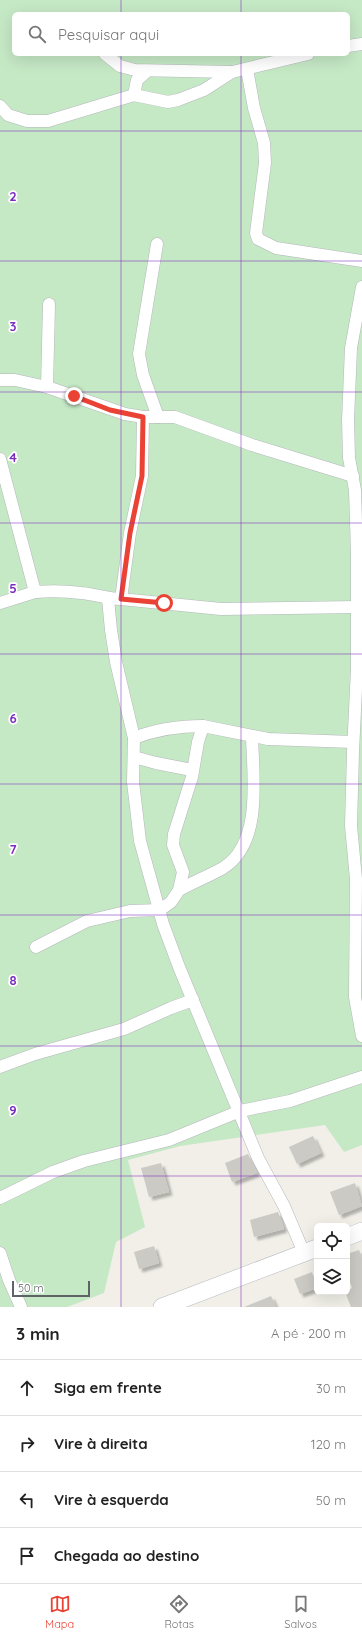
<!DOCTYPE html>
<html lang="pt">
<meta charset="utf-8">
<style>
:root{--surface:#fff;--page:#f2f2f2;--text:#222;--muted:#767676;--line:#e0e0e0;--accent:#ea4335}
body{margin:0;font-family:Quicksand,sans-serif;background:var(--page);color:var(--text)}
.controls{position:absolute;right:12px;bottom:12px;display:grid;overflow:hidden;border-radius:6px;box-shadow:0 4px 16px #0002}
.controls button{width:36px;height:36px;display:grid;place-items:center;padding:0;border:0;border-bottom:1px solid var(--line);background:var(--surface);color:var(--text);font:20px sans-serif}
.scale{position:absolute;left:12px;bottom:10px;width:78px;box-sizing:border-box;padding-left:4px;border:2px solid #5f6368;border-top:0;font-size:11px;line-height:14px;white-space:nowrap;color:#5f6368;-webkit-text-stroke:3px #fff;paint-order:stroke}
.stop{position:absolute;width:12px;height:12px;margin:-9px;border:3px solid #ea4335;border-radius:50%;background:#fff}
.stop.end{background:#ea4335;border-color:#fff;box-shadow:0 1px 4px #0008}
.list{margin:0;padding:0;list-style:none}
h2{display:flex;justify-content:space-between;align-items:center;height:52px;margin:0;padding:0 16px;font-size:17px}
h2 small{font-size:13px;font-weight:400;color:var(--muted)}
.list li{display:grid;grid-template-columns:26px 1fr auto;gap:12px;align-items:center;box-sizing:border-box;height:56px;padding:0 16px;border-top:1px solid var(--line)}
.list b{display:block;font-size:15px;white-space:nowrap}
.list em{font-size:13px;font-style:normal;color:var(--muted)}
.icon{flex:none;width:22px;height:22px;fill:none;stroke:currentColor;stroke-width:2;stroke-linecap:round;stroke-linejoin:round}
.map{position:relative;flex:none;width:362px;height:1307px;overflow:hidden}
.search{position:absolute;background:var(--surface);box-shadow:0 4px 16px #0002;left:12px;right:12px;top:12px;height:44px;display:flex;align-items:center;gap:10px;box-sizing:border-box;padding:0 14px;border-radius:6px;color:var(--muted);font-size:15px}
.sheet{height:276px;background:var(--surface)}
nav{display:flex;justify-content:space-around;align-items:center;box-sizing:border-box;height:56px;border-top:1px solid var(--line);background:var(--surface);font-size:11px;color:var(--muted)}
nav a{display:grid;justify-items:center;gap:2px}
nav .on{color:var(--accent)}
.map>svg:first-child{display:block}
.green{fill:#c5e8c5;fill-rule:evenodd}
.building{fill:#cccac5;filter:url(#shadow)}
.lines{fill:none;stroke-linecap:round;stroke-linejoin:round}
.street-casing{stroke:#b5b8bc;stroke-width:13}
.secondary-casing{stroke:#b6babf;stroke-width:18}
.street{stroke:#fff;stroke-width:12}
.secondary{stroke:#fff;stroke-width:17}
.route{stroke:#ea4335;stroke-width:5}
.grid{fill:none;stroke:#7b2cbf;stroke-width:1;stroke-opacity:0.55}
.grid-label{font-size:13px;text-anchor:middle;font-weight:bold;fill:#7b2cbf;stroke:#fff;stroke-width:3.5;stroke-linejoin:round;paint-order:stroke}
</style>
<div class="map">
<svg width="362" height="1307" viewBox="0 0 362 1307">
<defs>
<filter id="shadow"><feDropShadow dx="3.5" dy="3.5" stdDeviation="1" flood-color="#0004"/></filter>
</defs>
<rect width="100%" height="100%" fill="#f1efe8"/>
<path class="green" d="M0,0H362V1145L344,1152L325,1125L180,1146L128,1160L145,1227L116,1242L104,1293L67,1307H0ZM14,14H348V54H14Z"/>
<g class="building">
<path d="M313,1136L321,1153L297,1164L289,1147Z"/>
<path d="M248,1154L257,1173L232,1182L225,1163Z"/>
<path d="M161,1163L169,1192L149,1197L141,1168Z"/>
<path d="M355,1183L362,1206L339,1215L330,1192Z"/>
<path d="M278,1212L284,1229L254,1237L250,1220Z"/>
<path d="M154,1246L159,1263L139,1269L134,1252Z"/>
<path d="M359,1250L362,1258V1307H351L345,1292L352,1288L347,1273V1254Z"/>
<path d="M312,1272L317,1288L300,1294L294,1279Z"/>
<path d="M271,1296L276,1307H244Z"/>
</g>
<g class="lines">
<g class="street-casing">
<g id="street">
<path d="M348,46L362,44"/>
<path d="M105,54L120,66L135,70L232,72"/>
<path d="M247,69L254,108L264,143L265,163L256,233L258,239L276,248L362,261"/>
<path d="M134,95L137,80L147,71"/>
<path d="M0,106L8,115L27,121H48L134,95L168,102L178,100L204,90L232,72L308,54"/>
<path d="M157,244L139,354L143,375L158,417"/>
<path d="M362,287L351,348L348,420L349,458L355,490L357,553V668L353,752L351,826L356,879L355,997L362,1036"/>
<path d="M0,380H15L47,387L125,414L143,417H175L252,445L353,476"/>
<path d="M47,387L49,304"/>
<path d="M0,459L35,592C50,591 66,591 81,593C95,594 107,599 121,599L221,609L358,607"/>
<path d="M108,599L111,630L116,662L134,738L133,782L140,841L163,924L179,967L258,1158L284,1206L304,1253"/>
<path d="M121,599L130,533L142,476L143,417"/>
<path d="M0,603L35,592"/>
<path d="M134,738C157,729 180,726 203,726"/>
<path d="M134,757L156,763L192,770"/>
<path d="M179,890C193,882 209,876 223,868C263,843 253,777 252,736"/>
<path d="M36,947L87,921L130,911L160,910L171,902L179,890L183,872L173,845L174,834L192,777L198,742L203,726L268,739L353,742"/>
<path d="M0,1067L35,1054L124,1029L171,1008L193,1000"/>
<path d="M0,1198L53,1172L84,1161L169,1140L240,1111L290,1101L362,1077"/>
<path d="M0,1253L9,1280L21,1307"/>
</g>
</g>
<g class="secondary-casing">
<g id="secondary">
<path d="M347,1237L362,1231"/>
<path d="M162,1307L317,1248"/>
</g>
</g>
<use href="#street" class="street"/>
<use href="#secondary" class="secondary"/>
</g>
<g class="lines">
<path class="route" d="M74,396L110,410L143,417L142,476L130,533L121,599L164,603"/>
</g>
<path class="grid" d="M121,0V14M241,0V14M121,54V1307M241,54V1307M0,131H362M0,261H362M0,392H362M0,523H362M0,654H362M0,784H362M0,915H362M0,1046H362M0,1176H362"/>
<g class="grid-label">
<text x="13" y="201">2</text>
<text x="13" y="331">3</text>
<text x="13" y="462">4</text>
<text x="13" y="593">5</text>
<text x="13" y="723">6</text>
<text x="13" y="854">7</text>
<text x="13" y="985">8</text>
<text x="13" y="1115">9</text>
</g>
</svg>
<div class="controls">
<button><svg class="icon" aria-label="locate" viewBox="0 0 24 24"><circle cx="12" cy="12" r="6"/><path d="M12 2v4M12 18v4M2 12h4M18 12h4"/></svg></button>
<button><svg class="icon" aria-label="layers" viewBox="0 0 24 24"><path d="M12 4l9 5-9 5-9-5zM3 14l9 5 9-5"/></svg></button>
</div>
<div class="scale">50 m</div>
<div class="stop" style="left:164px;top:603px"></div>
<div class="stop end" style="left:74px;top:396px"></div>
<div class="search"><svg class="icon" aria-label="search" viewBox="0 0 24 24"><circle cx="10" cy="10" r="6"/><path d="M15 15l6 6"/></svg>Pesquisar aqui</div>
</div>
<section class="sheet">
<h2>3 min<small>A pé · 200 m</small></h2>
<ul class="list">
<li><svg class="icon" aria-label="ahead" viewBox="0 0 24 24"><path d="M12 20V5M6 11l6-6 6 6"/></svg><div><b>Siga em frente</b></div><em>30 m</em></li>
<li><svg class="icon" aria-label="right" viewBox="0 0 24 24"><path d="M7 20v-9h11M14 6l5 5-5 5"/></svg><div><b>Vire à direita</b></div><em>120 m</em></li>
<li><svg class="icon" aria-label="left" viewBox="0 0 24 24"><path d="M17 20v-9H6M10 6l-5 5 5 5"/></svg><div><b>Vire à esquerda</b></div><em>50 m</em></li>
<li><svg class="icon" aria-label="arrive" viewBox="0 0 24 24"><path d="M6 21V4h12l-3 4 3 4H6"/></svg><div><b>Chegada ao destino</b></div></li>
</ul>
</section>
<nav>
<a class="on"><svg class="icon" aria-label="map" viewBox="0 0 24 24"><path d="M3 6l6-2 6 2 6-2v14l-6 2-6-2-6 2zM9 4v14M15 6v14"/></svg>Mapa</a>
<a><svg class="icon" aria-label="directions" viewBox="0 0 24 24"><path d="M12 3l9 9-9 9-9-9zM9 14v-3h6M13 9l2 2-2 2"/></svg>Rotas</a>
<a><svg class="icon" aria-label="saved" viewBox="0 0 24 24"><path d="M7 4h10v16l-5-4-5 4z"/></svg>Salvos</a>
</nav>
